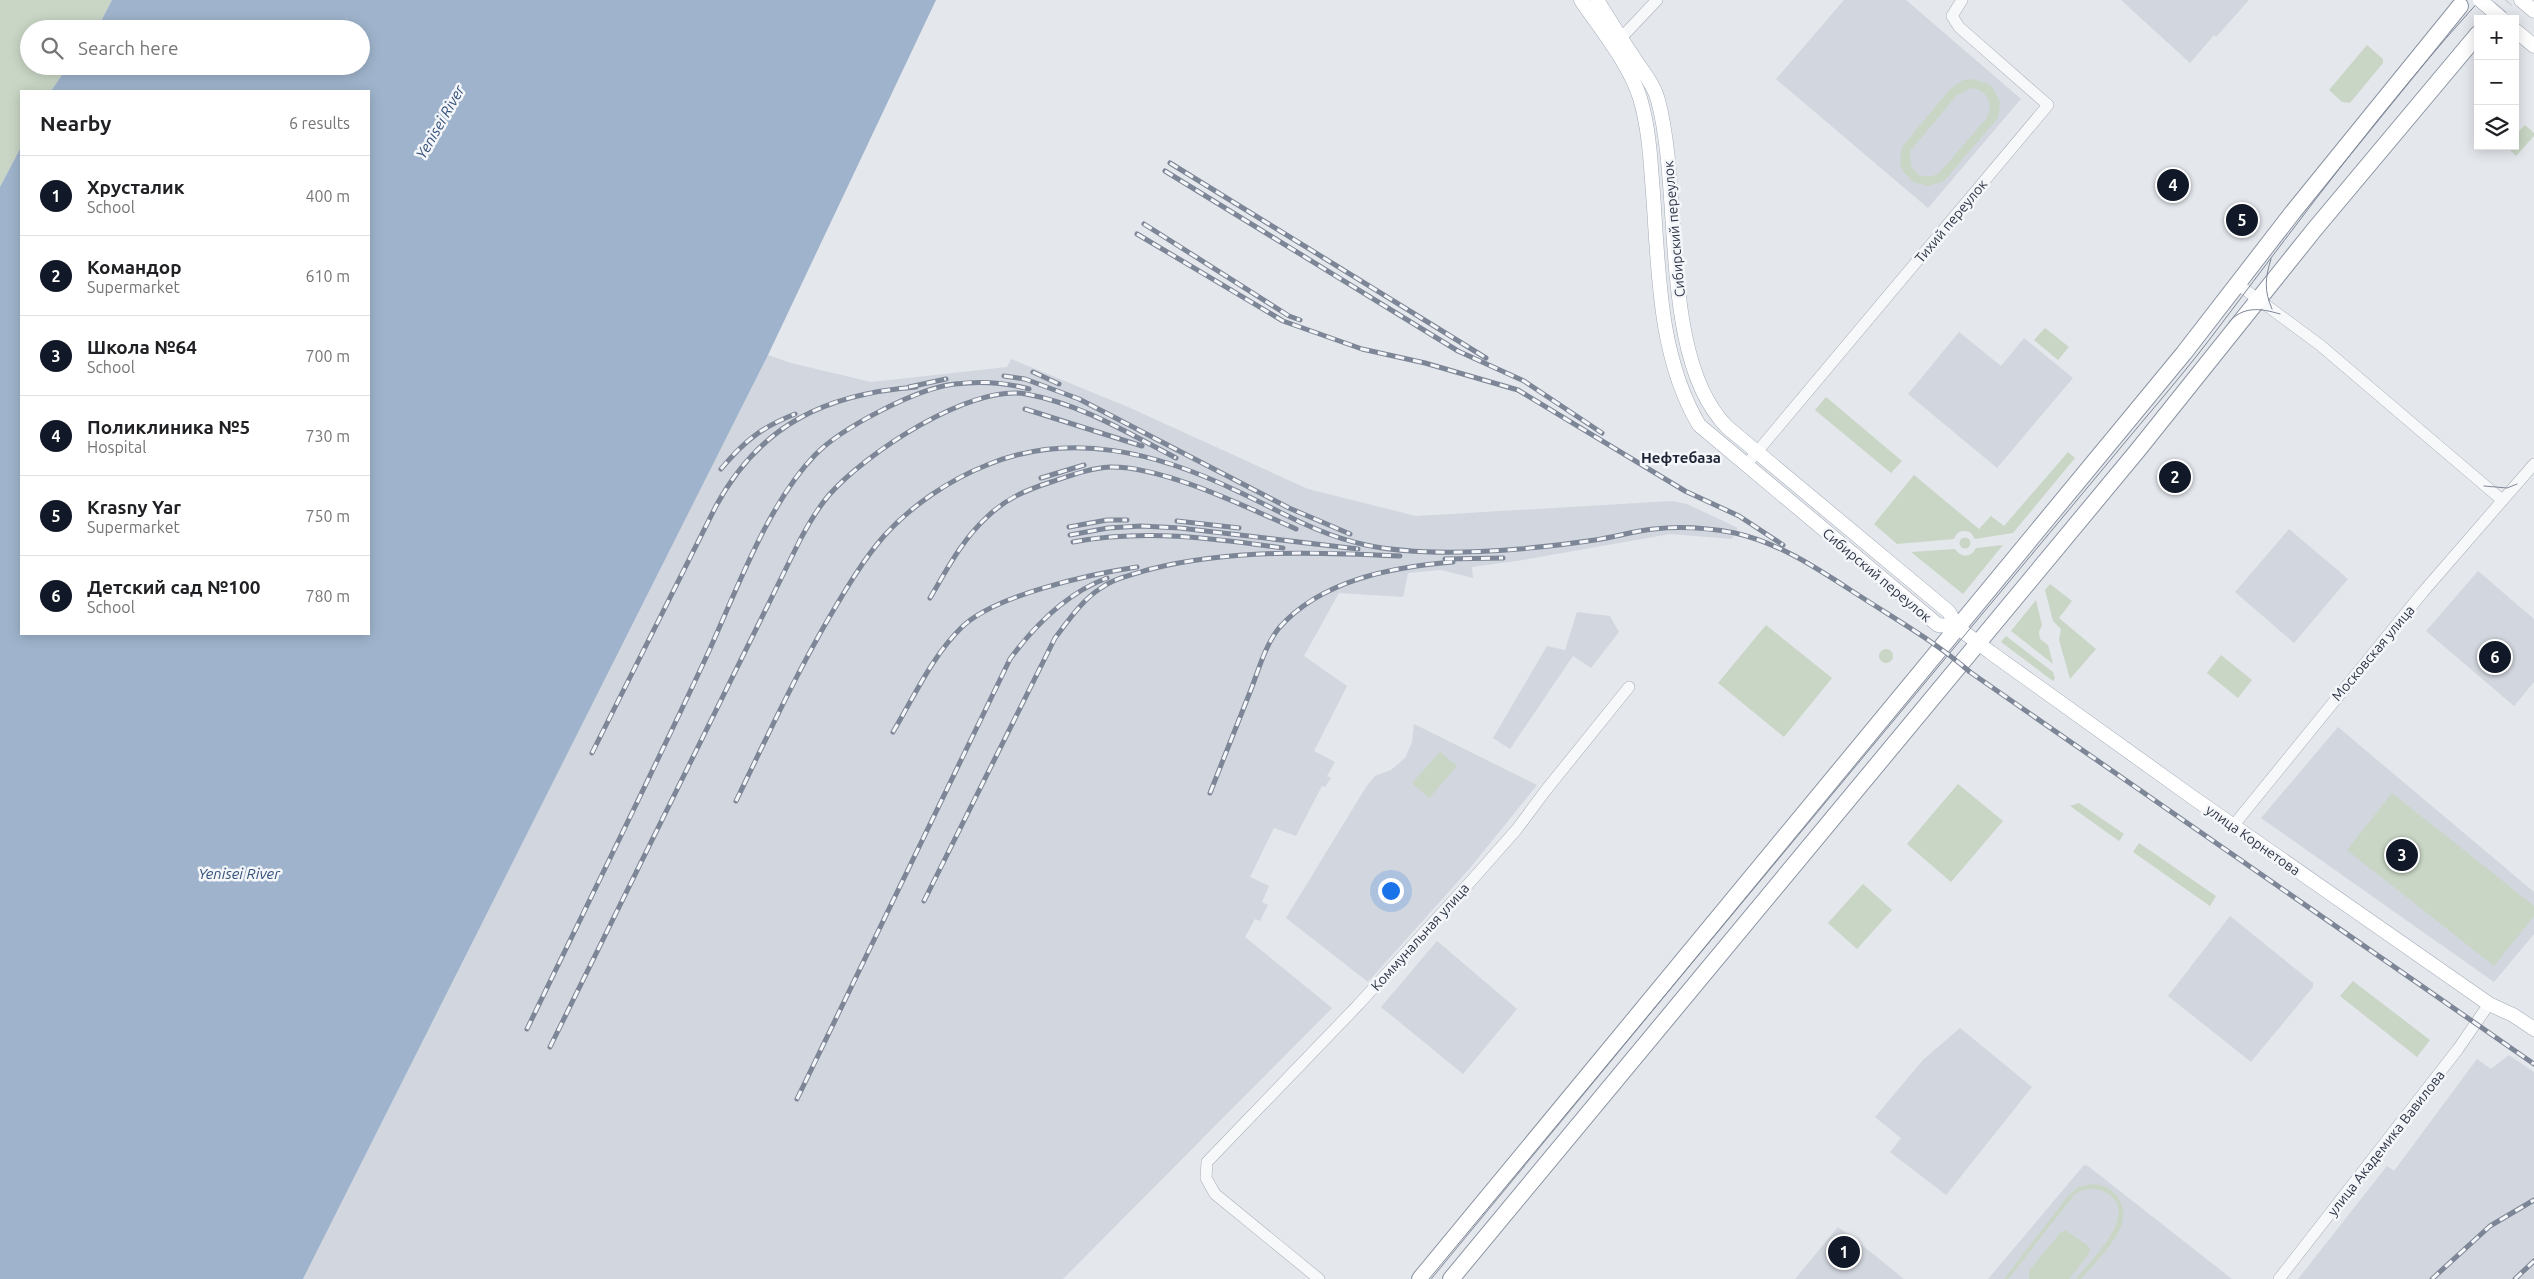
<!DOCTYPE html>
<meta charset="utf-8">
<style>
:root{--surface:#fff;--page:#f6f6f6;--text:#202124;--muted:#757577;--line:#e0e0e0;--accent:#111827}
body{margin:0;font-family:Ubuntu,sans-serif;background:var(--page);color:var(--text)}
.controls{position:absolute;right:15px;top:15px;display:grid;overflow:hidden;border-radius:0px;box-shadow:0 2px 12px #0003}
.controls button{width:45px;height:45px;display:grid;place-items:center;padding:0;border:0;border-bottom:1px solid var(--line);background:var(--surface);color:var(--text);font:25px sans-serif}
.you{position:absolute;left:1390px;top:890px;width:18px;height:18px;margin:-12px;border:4px solid #fff;border-radius:50%;background:#1a73e8;box-shadow:0 0 0 8px #1a73e833}
.badge{display:grid;place-items:center;width:32px;height:32px;border-radius:50%;background:var(--accent);color:#fff;font-size:16px;font-weight:700}
.pin{position:absolute;translate:-50% -50%;border:2px solid #fff;box-shadow:0 1px 5px #0006}
.list{margin:0;padding:0;list-style:none}
h2{display:flex;justify-content:space-between;align-items:center;height:65px;margin:0;padding:0 20px;font-size:21px}
h2 small{font-size:16px;font-weight:400;color:var(--muted)}
.list li{display:grid;grid-template-columns:32px 1fr auto;gap:15px;align-items:center;box-sizing:border-box;height:80px;padding:0 20px;border-top:1px solid var(--line)}
.list b{display:block;font-size:19px;white-space:nowrap}
.list p{margin:0;font-size:16px;white-space:nowrap;color:var(--muted)}
.list em{font-size:16px;font-style:normal;color:var(--muted)}
.icon{flex:none;width:28px;height:28px;fill:none;stroke:currentColor;stroke-width:2;stroke-linecap:round;stroke-linejoin:round}
.map{position:relative;flex:none;width:2534px;height:1279px;overflow:hidden}
.search{position:absolute;background:var(--surface);box-shadow:0 2px 12px #0003;left:20px;top:20px;width:350px;height:55px;display:flex;align-items:center;gap:12px;box-sizing:border-box;padding:0 18px;border-radius:28px;color:var(--muted);font-size:19px}
.panel{position:absolute;background:var(--surface);box-shadow:0 2px 12px #0003;left:20px;top:90px;width:350px;height:545px;border-radius:0px}
.map>svg:first-child{display:block}
.built{fill:#d2d6de}
.green{fill:#c9d6c5;fill-rule:evenodd}
.water{fill:#9fb4cc}
.lines{fill:none;stroke-linecap:round;stroke-linejoin:round}
.highway-tunnel{stroke:#bfc3cb;stroke-width:16;stroke-dasharray:16 8;stroke-linecap:butt}
.minor-casing{stroke:#a9aeb7;stroke-width:12}
.major-casing{stroke:#a3abb8;stroke-width:15}
.highway-casing{stroke:#8b94a3;stroke-width:18}
.minor{stroke:#f7f8fa;stroke-width:11}
.major{stroke:#fff;stroke-width:14}
.highway{stroke:#fff;stroke-width:16}
.tram{stroke:#7d8696;stroke-width:1}
.rail-casing{stroke:#7d8696;stroke-width:5}
.rail{stroke:#f4f6f9;stroke-width:3;stroke-dasharray:9;stroke-linecap:butt}
.major-bridge-casing{stroke:#a3abb8;stroke-width:15;stroke-linecap:butt}
.major-bridge{stroke:#fff;stroke-width:14}
.labels{text-anchor:middle;dominant-baseline:central;stroke-width:5;stroke-linejoin:round;paint-order:stroke}
.street-label{font-size:14px;fill:#2b3445;stroke:#f4f6f9}
.water-label{font-size:15px;font-style:italic;fill:#34527a;stroke:#f4f6f9}
.neighbourhood-label{font-size:15px;font-weight:bold;fill:#1d2536;stroke:#f4f6f9}
</style>
<div class="map">
<svg width="2534" height="1279" viewBox="0 0 2534 1279">
<rect width="100%" height="100%" fill="#e4e7ec"/>
<g class="built">
<path d="M1844,0H1906L2021,99L1928,208L1776,79Z"/>
<path d="M2121,0H2249L2216,37L2214,35L2190,63Z"/>
<path d="M1959,332L2001,366L2024,338L2073,378L1997,468L1908,394Z"/>
<path d="M768,355L791,363L871,382L1007,367L1011,359L1128,407L1308,489L1416,516L1672,501L1687,504L1738,528L1732,539L1670,534L1523,560L1472,567L1473,578L1441,570L1408,573L1403,597L1339,593L1304,656L1347,686L1314,751L1335,762L1327,776L1331,778L1325,787L1322,786L1296,836L1274,828L1250,877L1269,886L1262,902L1268,905L1260,921L1255,919L1245,937L1332,1008L1063,1279H303Z"/>
<path d="M2289,529L2348,579L2294,643L2235,592Z"/>
<path d="M2478,571L2534,619V682L2514,706L2426,631Z"/>
<path d="M1577,612L1610,616L1619,632L1591,668L1573,656L1510,749L1493,738L1547,646L1565,650Z"/>
<path d="M1414,724L1537,785L1470,868L1368,982L1286,918L1366,787L1375,776L1391,770L1405,758L1412,742Z"/>
<path d="M2338,727L2534,892V934L2494,982L2261,818Z"/>
<path d="M2230,916L2313,983V987L2251,1062L2168,996Z"/>
<path d="M1437,941L1517,1009L1463,1074L1381,1007Z"/>
<path d="M1960,1028L2032,1087L1946,1195L1890,1152L1901,1138L1875,1117L1923,1060Z"/>
<path d="M2509,1055L2534,1072V1279H2298L2387,1166L2394,1171L2477,1059L2491,1069Z"/>
<path d="M2084,1165L2088,1166L2232,1279H1988Z"/>
<path d="M1838,1227L1857,1241L1904,1279H1795Z"/>
</g>
<g class="green">
<path d="M0,0H112L97,29H29V66H68L51,91H21V147L0,187Z"/>
<path d="M2367,45L2383,59V63L2350,103L2342,102L2329,90Z"/>
<path d="M1971,79L1986,83L1993,88L2000,102L1998,118L1944,181L1928,186L1913,182L1902,170L1900,163L1902,147L1950,89L1963,80ZM1971,88C1988,90 1995,105 1986,119L1938,174C1927,179 1918,177 1911,166L1910,151L1957,95Z"/>
<path d="M2525,125L2534,133V136L2516,156L2506,146H2515V135Z"/>
<path d="M2045,328L2069,347L2058,360L2034,340Z"/>
<path d="M1826,397L1902,461L1891,473L1815,410Z"/>
<path d="M2068,452L2075,458L2013,533L1975,539L1971,533C1964,529 1957,531 1954,539L1897,544L1874,524L1914,475L1979,529L1991,516L2004,526Z"/>
<circle cx="1965" cy="543" r="5.5"/>
<path d="M2003,545L1963,594L1911,552L1955,549C1961,558 1971,558 1976,548Z"/>
<path d="M2050,584L2072,601L2059,618L2096,649L2070,679L2059,640L2061,629L2053,621L2045,590Z"/>
<path d="M2036,600L2042,625L2039,632L2040,639L2048,645L2053,664L2011,631Z"/>
<path d="M1766,625L1832,678L1784,737L1718,683Z"/>
<path d="M2006,636L2053,672L2055,678L2053,681L2001,642Z"/>
<circle cx="1886" cy="656" r="7"/>
<path d="M2221,655L2252,680L2238,698L2207,673Z"/>
<path d="M1440,752L1457,766L1429,798L1412,783Z"/>
<path d="M1958,784L2003,821L1951,882L1907,844Z"/>
<path d="M2392,793L2534,906V916L2494,966L2347,850Z"/>
<path d="M2079,803L2124,834L2119,841L2070,806Z"/>
<path d="M2139,843L2216,896L2210,906L2133,852Z"/>
<path d="M1863,884L1892,910L1857,949L1828,923Z"/>
<path d="M2353,981L2430,1040L2417,1057L2340,996Z"/>
<path d="M2092,1184C2103,1185 2113,1189 2119,1199C2136,1227 2097,1259 2081,1279H2076C2091,1260 2143,1212 2105,1192C2095,1187 2085,1188 2075,1194L2008,1279H2004L2068,1196L2079,1187Z"/>
<path d="M2065,1230L2087,1245L2090,1250L2088,1255L2069,1279H2029V1271L2060,1233Z"/>
</g>
<path class="water" d="M112,0H936L768,355L303,1279H0V187L21,147V634H369V91H51L68,66H361V29H97Z"/>
<g class="lines">
<path class="highway-tunnel" d="M2490,19L2506,0"/>
<g class="minor-casing">
<g id="minor">
<path d="M1621,38L1657,0"/>
<path d="M2236,283L2320,345L2502,500"/>
<path d="M1746,465L2048,105L1959,27L1952,16L1962,0"/>
<path d="M2233,826L2423,592L2534,464"/>
<path d="M1319,1279L1215,1194L1206,1178L1207,1162L1358,1005L1472,880L1517,829L1546,790L1629,687"/>
<path d="M2279,1279L2458,1049L2489,1004"/>
</g>
</g>
<g class="major-casing">
<g id="major">
<path d="M1581,0C1601,30 1629,63 1640,98C1648,125 1650,152 1652,180C1659,262 1656,352 1699,425L1938,625L1957,627"/>
<path d="M1597,0C1609,19 1621,39 1634,58C1642,71 1654,84 1658,100C1683,193 1659,358 1727,427L1949,612L1957,627L1990,652L2195,799L2489,1004L2513,1015L2534,1029"/>
<path d="M2521,0L2534,11"/>
<path d="M2515,30L2534,46"/>
</g>
</g>
<g class="highway-casing">
<g id="highway">
<path d="M1420,1279L2184,353L2293,212L2460,6"/>
<path d="M1451,1279L2138,450L2314,230L2478,34"/>
</g>
</g>
<use href="#minor" class="minor"/>
<use href="#major" class="major"/>
<use href="#highway" class="highway"/>
<g class="tram">
<path d="M2271,259C2265,278 2264,291 2272,309"/>
<path d="M2229,322C2243,306 2260,308 2280,314"/>
<path d="M2484,486L2507,488L2517,484"/>
<path d="M1429,1279L2112,458C2149,413 2188,369 2222,323C2305,213 2387,102 2480,0"/>
</g>
<g class="rail-casing">
<g id="rail">
<path d="M1170,163L1486,358"/>
<path d="M1165,171L1458,351L1524,381L1602,433"/>
<path d="M1144,224L1289,316L1300,320"/>
<path d="M1137,234L1283,321L1362,349L1425,363L1518,390L1685,491L1739,516L1783,545"/>
<path d="M1033,372L1059,384"/>
<path d="M1004,376L1025,379L1079,399L1289,508L1350,534"/>
<path d="M909,387L946,379"/>
<path d="M1025,409L1142,446"/>
<path d="M721,469C744,441 762,427 795,414"/>
<path d="M1041,478L1084,465"/>
<path d="M1177,521L1239,528"/>
<path d="M1069,527L1107,520H1127"/>
<path d="M1070,535L1108,528L1141,526L1180,528L1358,549"/>
<path d="M1073,542C1145,529 1210,538 1283,548"/>
<path d="M1445,559L1503,558"/>
<path d="M930,598C946,571 962,540 986,518C1005,499 1026,490 1051,482C1069,476 1090,468 1110,467C1163,466 1246,507 1296,529"/>
<path d="M893,732C914,697 932,656 962,627C995,595 1091,574 1137,567"/>
<path d="M592,753L716,506C760,425 825,394 916,387"/>
<path d="M1210,793C1224,758 1238,722 1252,687C1259,668 1266,644 1279,628C1321,580 1392,567 1453,562"/>
<path d="M736,801C766,739 795,676 830,616C846,589 863,560 884,536C911,506 949,480 987,465C1071,430 1158,453 1237,491C1282,512 1316,534 1366,545C1432,559 1529,550 1595,540C1615,537 1634,531 1654,529C1680,526 1709,528 1735,533C1784,544 1825,574 1866,600C1902,623 1938,644 1970,672L2534,1064"/>
<path d="M924,901L1055,638C1068,621 1082,600 1101,588C1115,578 1134,574 1151,569C1232,549 1317,552 1400,556"/>
<path d="M527,1029C586,907 646,786 703,664C734,598 765,507 815,455C841,428 917,388 955,384C980,381 1004,382 1029,389"/>
<path d="M550,1047L800,540C808,525 817,509 829,495C865,454 969,384 1026,394C1081,404 1128,433 1176,458"/>
<path d="M797,1099L1010,659C1035,625 1067,593 1107,578"/>
<path d="M2432,1279L2490,1226L2534,1200"/>
<path d="M2515,1279L2534,1261"/>
</g>
</g>
<use href="#rail" class="rail"/>
<g class="major-bridge-casing">
<path id="major-bridge" d="M2480,0L2502,19"/>
</g>
<use href="#major-bridge" class="major-bridge"/>
</g>
<g class="labels">
<g class="street-label">
<text transform="translate(1951 221) rotate(-50)">Тихий переулок</text>
<text transform="translate(1674 229) rotate(-95)">Сибирский переулок</text>
<text transform="translate(1877 575) rotate(40)">Сибирский переулок</text>
<text transform="translate(2373 653) rotate(-50)">Московская улица</text>
<text transform="translate(2253 840) rotate(35)">улица Корнетова</text>
<text transform="translate(1420 937) rotate(-48)">Коммунальная улица</text>
<text transform="translate(2386 1143) rotate(-52)">улица Академика Вавилова</text>
</g>
<g class="water-label">
<text transform="translate(440 122) rotate(-60)">Yenisei River</text>
<text x="239" y="873">Yenisei River</text>
</g>
<g class="neighbourhood-label">
<text x="1681" y="457">Нефтебаза</text>
</g>
</g>
</svg>
<div class="controls">
<button>+</button>
<button>−</button>
<button><svg class="icon" aria-label="layers" viewBox="0 0 24 24"><path d="M12 4l9 5-9 5-9-5zM3 14l9 5 9-5"/></svg></button>
</div>
<div class="you"></div>
<div class="pin badge" style="left:1844px;top:1252px">1</div>
<div class="pin badge" style="left:2175px;top:477px">2</div>
<div class="pin badge" style="left:2402px;top:855px">3</div>
<div class="pin badge" style="left:2173px;top:185px">4</div>
<div class="pin badge" style="left:2242px;top:220px">5</div>
<div class="pin badge" style="left:2495px;top:657px">6</div>
<div class="search"><svg class="icon" aria-label="search" viewBox="0 0 24 24"><circle cx="10" cy="10" r="6"/><path d="M15 15l6 6"/></svg>Search here</div>
<section class="panel">
<h2>Nearby<small>6 results</small></h2>
<ul class="list">
<li><span class="badge">1</span><div><b>Хрусталик</b><p>School</p></div><em>400 m</em></li>
<li><span class="badge">2</span><div><b>Командор</b><p>Supermarket</p></div><em>610 m</em></li>
<li><span class="badge">3</span><div><b>Школа №64</b><p>School</p></div><em>700 m</em></li>
<li><span class="badge">4</span><div><b>Поликлиника №5</b><p>Hospital</p></div><em>730 m</em></li>
<li><span class="badge">5</span><div><b>Krasny Yar</b><p>Supermarket</p></div><em>750 m</em></li>
<li><span class="badge">6</span><div><b>Детский сад №100</b><p>School</p></div><em>780 m</em></li>
</ul>
</section>
</div>
